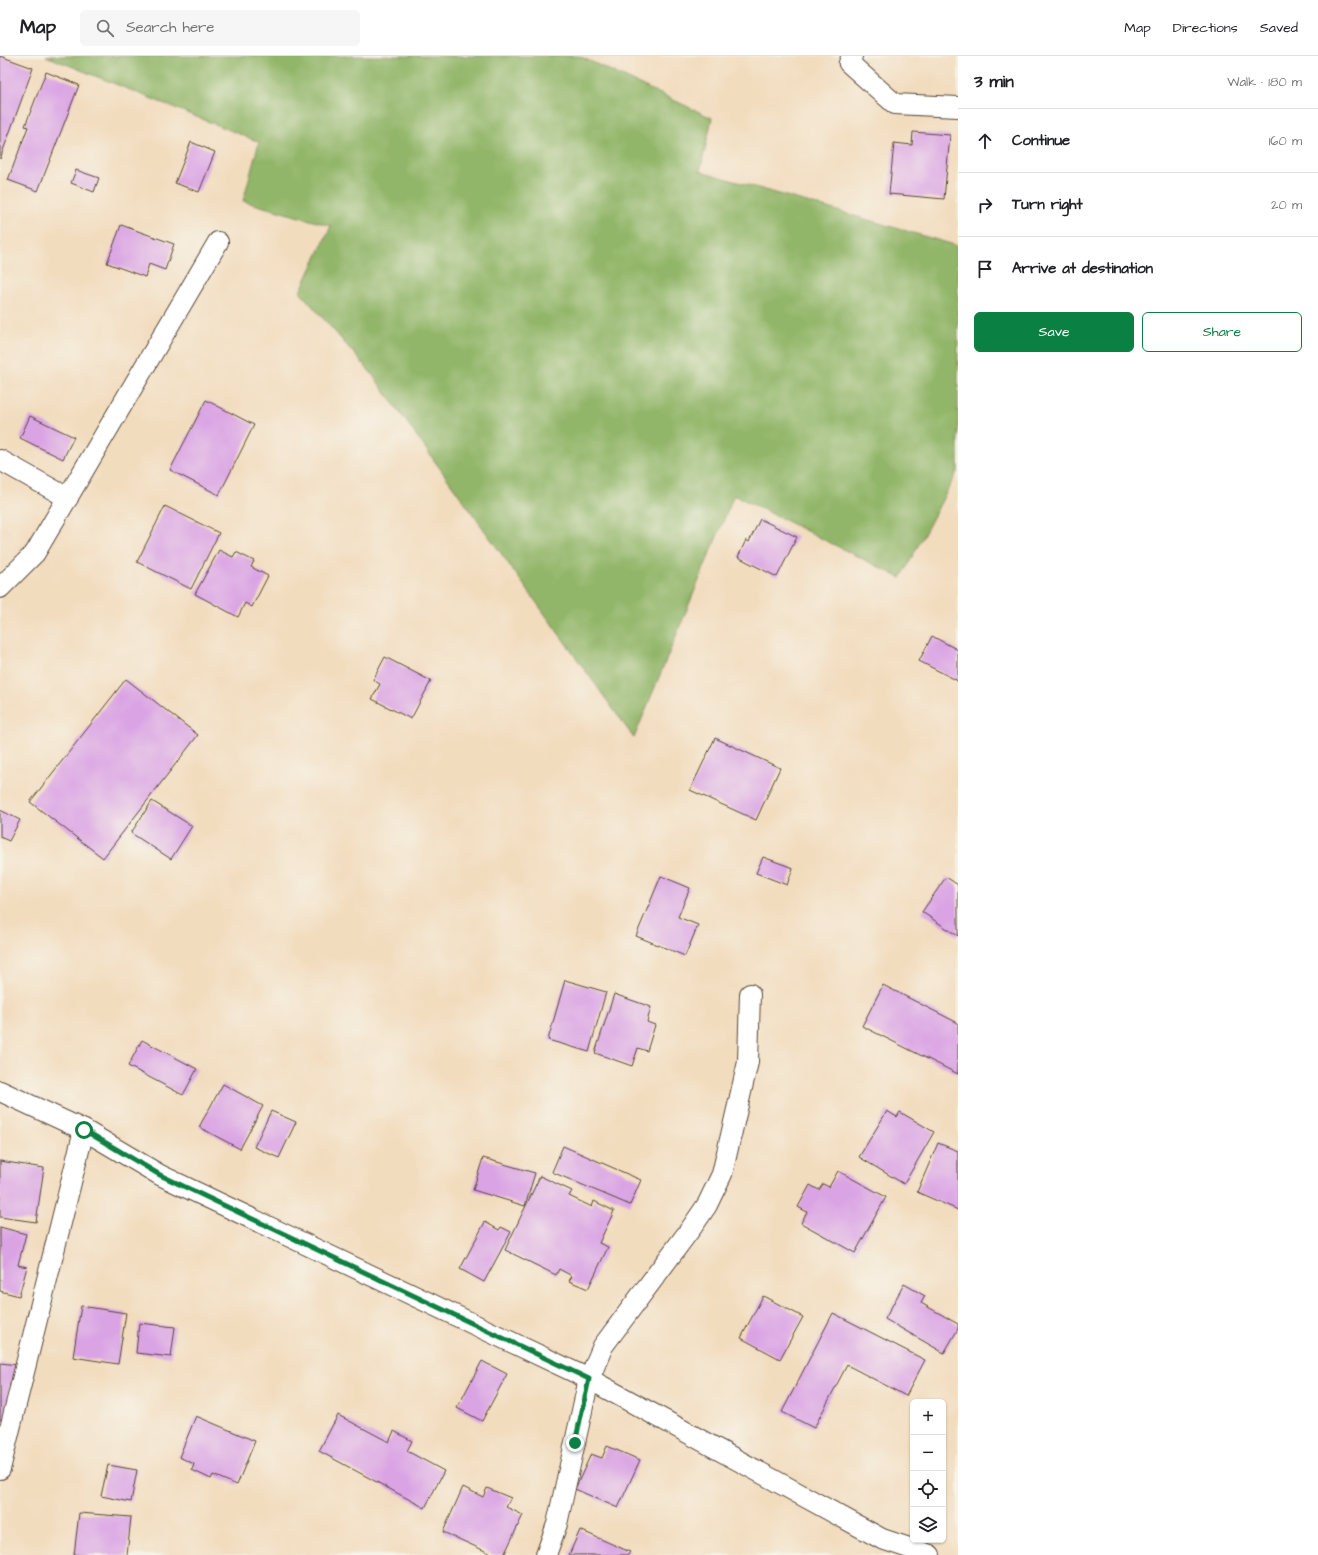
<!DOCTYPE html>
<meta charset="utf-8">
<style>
:root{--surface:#fff;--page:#f6f6f6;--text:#202124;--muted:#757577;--line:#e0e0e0;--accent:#0b8043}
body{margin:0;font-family:"Architects Daughter",sans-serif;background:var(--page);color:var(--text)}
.controls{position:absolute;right:12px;bottom:12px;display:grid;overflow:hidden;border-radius:6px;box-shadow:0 1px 3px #0004}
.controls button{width:36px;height:36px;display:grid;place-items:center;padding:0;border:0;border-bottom:1px solid var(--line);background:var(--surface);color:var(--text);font:20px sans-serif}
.stop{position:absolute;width:12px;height:12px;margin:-9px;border:3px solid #0b8043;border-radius:50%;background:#fff}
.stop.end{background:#0b8043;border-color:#fff;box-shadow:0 1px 4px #0008}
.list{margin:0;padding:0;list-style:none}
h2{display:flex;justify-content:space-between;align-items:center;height:52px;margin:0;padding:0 16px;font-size:17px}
h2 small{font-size:13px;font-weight:400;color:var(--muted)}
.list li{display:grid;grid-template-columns:26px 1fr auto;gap:12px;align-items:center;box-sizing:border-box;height:64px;padding:0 16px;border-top:1px solid var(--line)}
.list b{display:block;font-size:15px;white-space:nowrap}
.list em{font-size:13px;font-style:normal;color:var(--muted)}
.actions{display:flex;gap:8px;padding:12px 16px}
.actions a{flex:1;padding:9px 0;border:1px solid var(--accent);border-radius:6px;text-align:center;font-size:14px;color:var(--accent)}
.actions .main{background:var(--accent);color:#fff}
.icon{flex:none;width:22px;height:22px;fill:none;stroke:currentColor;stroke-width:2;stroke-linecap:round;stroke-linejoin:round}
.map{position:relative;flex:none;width:958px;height:1499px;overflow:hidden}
header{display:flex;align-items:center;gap:24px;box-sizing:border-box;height:56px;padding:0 20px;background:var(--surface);border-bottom:1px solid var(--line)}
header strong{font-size:19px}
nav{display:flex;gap:22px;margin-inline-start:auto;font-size:14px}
.search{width:280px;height:36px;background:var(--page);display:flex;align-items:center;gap:10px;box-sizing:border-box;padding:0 14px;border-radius:6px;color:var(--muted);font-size:15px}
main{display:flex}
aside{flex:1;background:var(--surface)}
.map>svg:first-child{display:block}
.forest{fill:#92b669;stroke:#667044}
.building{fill:#daa4e4}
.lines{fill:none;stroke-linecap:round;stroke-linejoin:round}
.minor-casing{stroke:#564536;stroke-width:22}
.minor{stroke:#fff;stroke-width:20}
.route{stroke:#0b8043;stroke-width:5}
</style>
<header>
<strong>Map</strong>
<div class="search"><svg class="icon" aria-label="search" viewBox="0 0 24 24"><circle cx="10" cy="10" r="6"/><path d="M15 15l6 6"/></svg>Search here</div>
<nav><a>Map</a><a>Directions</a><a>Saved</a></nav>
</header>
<main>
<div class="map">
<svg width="958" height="1499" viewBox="0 0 958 1499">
<rect width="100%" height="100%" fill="#f7f3e8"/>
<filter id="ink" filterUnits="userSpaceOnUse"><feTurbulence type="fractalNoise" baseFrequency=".025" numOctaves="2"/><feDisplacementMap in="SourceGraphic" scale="8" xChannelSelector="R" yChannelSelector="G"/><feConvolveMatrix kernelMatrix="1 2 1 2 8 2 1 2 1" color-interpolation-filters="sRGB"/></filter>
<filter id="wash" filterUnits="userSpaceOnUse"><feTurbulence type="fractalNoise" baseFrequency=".012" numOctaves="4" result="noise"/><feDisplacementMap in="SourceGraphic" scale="16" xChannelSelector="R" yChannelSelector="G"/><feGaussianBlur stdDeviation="0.9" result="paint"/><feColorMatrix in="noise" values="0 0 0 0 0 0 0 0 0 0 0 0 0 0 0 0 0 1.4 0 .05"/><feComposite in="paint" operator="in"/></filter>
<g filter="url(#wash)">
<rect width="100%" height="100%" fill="#f2dcbe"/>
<path class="forest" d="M46,0H579L712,62L700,115L958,190V414L901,522L734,439L634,682L372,318L300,236L331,170L243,145L259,86Z"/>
<g id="blocks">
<g class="building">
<path d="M0,0L33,12L0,103Z"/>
<path d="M46,16L79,29L38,135L8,124L28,71L25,70Z"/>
<path d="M913,76L950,79L944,143L889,138L894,87L912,89Z"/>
<path d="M191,86L215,96L199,136L175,127Z"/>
<path d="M76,114L99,122L94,136L71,127Z"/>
<path d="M121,169L174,188L165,214L149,208L145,221L107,207Z"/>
<path d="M206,344L254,369L219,439L170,414Z"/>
<path d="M30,360L74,381L63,403L20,382Z"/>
<path d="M165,450L219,477L191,533L137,506Z"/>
<path d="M760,463L797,481L777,521L738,501L746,484L749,486Z"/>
<path d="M219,494L233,501L236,496L254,505L251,511L268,520L252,551L245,547L238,561L195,538Z"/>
<path d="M932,580L958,594V625L919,605Z"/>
<path d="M385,601L431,625L411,663L372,643L380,628L373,624Z"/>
<path d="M126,623L198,679L103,802L30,746Z"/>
<path d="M715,682L780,712L756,764L690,734Z"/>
<path d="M152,745L192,770L171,803L131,777Z"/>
<path d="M0,754L20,764L9,785L0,781Z"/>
<path d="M763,801L793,812L787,829L756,817Z"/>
<path d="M661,820L690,832L678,861L698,869L685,900L636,880Z"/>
<path d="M946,821L958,829V880L922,856Z"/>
<path d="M565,924L606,936L589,996L548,984Z"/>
<path d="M883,929L958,967V1018L862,970Z"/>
<path d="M614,938L651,951L647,966L655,969L647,995L638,992L632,1010L595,997Z"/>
<path d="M142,984L197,1013L183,1039L128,1010Z"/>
<path d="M223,1028L263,1050L240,1093L199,1071Z"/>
<path d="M271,1055L296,1066L279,1102L254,1091Z"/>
<path d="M887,1055L897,1061L900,1056L934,1076L904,1128L859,1101Z"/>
<path d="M938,1087L958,1095V1154L917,1136Z"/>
<path d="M563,1090L641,1124L630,1149L552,1116Z"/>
<path d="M483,1102L535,1117L525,1150L473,1134Z"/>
<path d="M0,1105L44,1112L36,1166L0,1161Z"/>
<path d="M838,1115L886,1141L855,1197L801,1167L807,1156L798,1151L810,1129L819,1134L823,1128L829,1131Z"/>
<path d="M540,1120L572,1135L569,1140L592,1151L594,1145L614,1155L599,1187L608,1191L588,1233L569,1225L572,1220L559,1213L556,1219L505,1194Z"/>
<path d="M485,1166L499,1174L501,1171L511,1176L484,1226L460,1213Z"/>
<path d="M0,1171L26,1178L18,1209L27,1211L19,1240L0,1235Z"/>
<path d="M904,1228L925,1240L921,1247L958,1268V1273L944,1297L885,1263Z"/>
<path d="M763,1240L803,1261L780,1303L741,1282Z"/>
<path d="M81,1250L126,1257L118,1308L73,1301Z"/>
<path d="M833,1257L925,1304L906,1340L847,1309L814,1372L782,1356Z"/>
<path d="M139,1267L175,1271L171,1301L136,1297Z"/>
<path d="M482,1305L507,1318L482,1365L457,1352Z"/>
<path d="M0,1307L18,1309L16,1329L10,1328L6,1365L0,1364Z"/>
<path d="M338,1359L389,1386L394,1375L412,1385L407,1395L444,1415L425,1452L319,1395Z"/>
<path d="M196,1360L255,1385L237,1429L213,1419L211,1423L192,1414L194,1408L179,1401Z"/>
<path d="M607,1390L640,1404L618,1452L575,1433L591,1398L602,1402Z"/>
<path d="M108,1409L137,1414L131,1446L101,1440Z"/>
<path d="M463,1431L483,1441L487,1432L511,1442L506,1451L523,1459L504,1499H494L443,1476Z"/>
<path d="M79,1457L131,1461L127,1499H74Z"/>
<path d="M580,1474L630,1496L628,1499H569Z"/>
</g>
</g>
</g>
<g filter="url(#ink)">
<use href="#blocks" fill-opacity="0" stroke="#564536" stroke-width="1"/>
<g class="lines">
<g class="minor-casing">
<g id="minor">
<path d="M852,0L849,7L895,48L958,51"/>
<path d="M0,404L68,442"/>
<path d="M0,532L35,497L218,186"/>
<path d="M0,1035L84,1074L160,1119L589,1323L882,1483L930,1499"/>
<path d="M0,1413L84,1074"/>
<path d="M546,1499L557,1468L589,1323L603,1290L692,1171L707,1149L722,1118L748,1006L750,938"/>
</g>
</g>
<use href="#minor" class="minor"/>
</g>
</g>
<g class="lines" filter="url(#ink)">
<path class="route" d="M84,1074L160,1119L589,1323L575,1387"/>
</g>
</svg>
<div class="controls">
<button>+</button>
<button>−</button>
<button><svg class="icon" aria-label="locate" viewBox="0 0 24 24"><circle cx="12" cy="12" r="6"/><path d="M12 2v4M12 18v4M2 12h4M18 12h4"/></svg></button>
<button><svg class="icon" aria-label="layers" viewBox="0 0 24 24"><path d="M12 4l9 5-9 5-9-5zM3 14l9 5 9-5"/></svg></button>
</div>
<div class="stop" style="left:84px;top:1074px"></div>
<div class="stop end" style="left:575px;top:1387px"></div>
</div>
<aside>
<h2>3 min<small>Walk · 180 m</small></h2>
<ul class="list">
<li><svg class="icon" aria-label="ahead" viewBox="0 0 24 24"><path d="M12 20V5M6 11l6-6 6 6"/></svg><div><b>Continue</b></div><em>160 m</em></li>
<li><svg class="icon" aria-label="right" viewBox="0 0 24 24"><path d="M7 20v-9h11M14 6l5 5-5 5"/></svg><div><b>Turn right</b></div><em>20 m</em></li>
<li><svg class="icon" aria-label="arrive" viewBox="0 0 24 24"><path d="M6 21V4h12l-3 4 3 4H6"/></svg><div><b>Arrive at destination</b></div></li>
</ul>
<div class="actions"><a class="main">Save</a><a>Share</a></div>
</aside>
</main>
